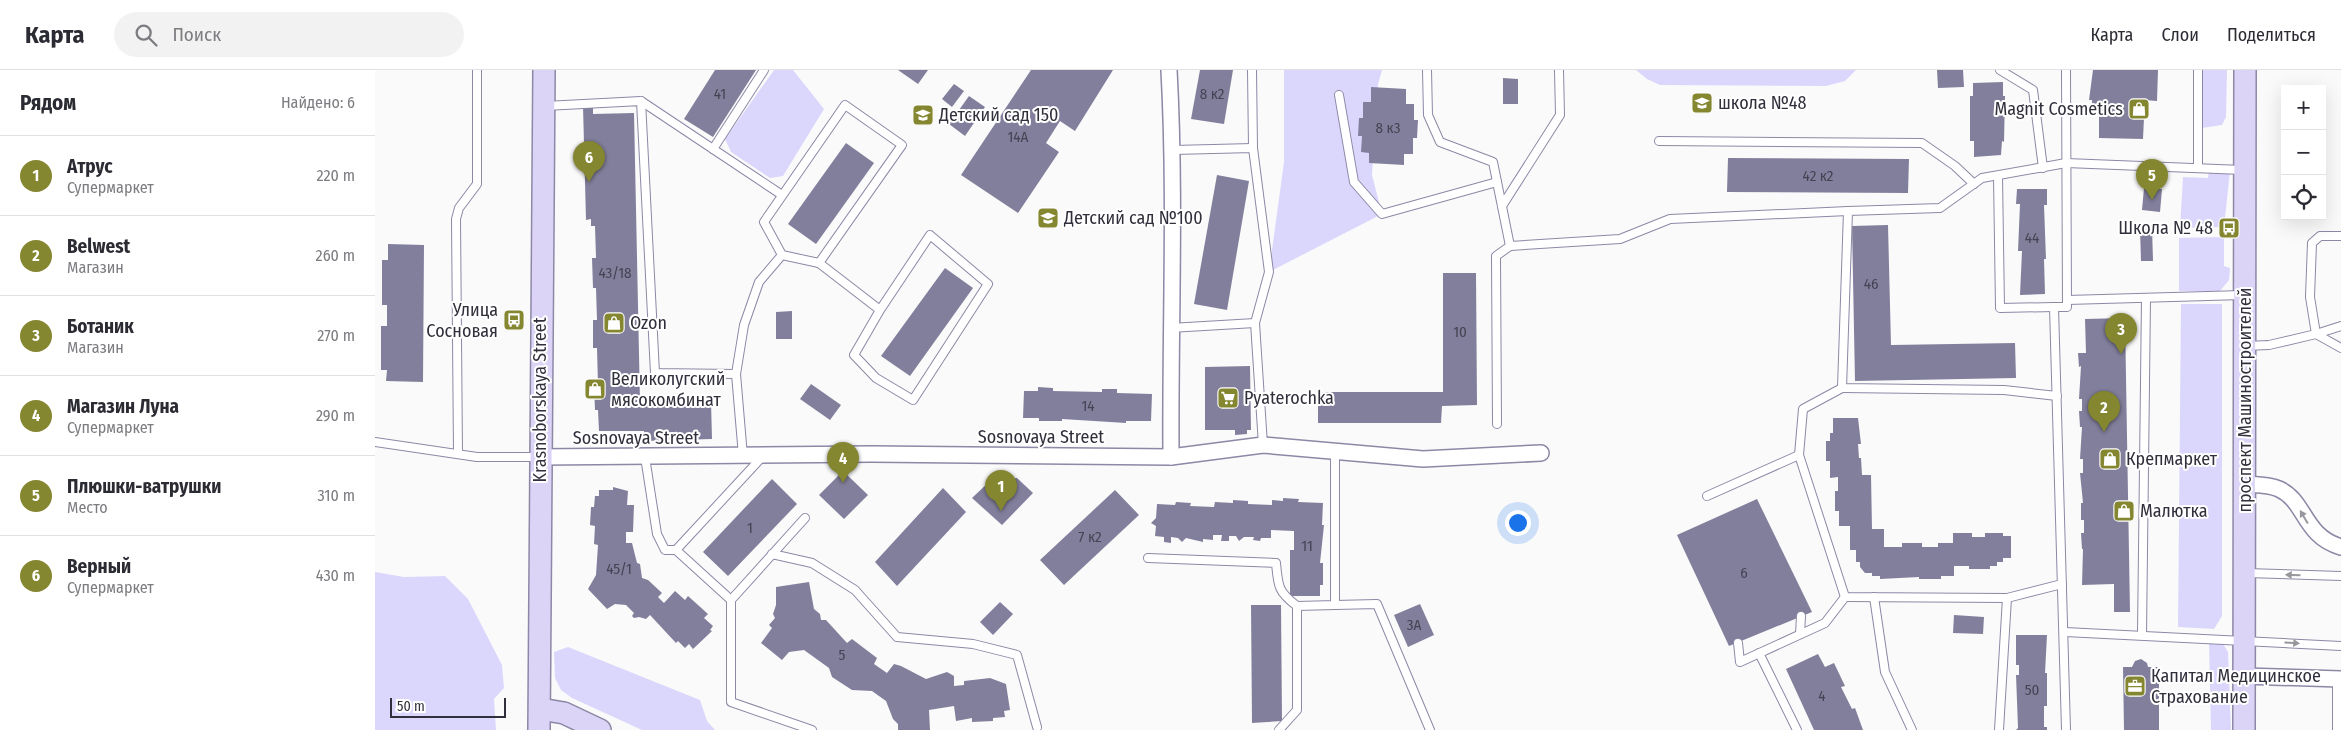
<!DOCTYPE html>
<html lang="ru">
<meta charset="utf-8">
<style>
:root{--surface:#fff;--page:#f2f2f3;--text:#2b2b33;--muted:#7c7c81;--line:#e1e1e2;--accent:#848630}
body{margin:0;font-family:"Fira Sans Condensed",sans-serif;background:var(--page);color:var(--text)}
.controls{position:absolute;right:15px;top:15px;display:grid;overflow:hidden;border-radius:0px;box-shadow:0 5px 20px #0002}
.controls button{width:45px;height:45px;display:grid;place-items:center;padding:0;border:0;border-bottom:1px solid var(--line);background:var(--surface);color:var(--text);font:25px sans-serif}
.scale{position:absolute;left:15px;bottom:12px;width:116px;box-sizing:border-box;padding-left:5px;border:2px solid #302f3b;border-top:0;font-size:14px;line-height:18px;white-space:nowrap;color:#302f3b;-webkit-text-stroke:4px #fff;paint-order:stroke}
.you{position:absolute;left:1142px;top:452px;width:18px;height:18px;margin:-12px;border:4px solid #fff;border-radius:50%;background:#1a73e8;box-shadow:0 0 0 8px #1a73e833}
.badge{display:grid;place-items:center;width:32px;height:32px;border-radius:50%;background:var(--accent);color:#fff;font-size:16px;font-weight:700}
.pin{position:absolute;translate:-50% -41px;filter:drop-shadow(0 1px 2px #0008)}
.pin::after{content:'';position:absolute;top:26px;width:18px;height:15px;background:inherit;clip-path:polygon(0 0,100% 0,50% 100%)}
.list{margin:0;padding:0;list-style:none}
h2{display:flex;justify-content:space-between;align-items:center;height:65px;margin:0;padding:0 20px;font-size:21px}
h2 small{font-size:16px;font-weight:400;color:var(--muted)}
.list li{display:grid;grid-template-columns:32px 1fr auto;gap:15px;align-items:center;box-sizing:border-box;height:80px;padding:0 20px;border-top:1px solid var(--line)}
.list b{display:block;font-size:19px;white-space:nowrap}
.list p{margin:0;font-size:16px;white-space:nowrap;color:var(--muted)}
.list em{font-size:16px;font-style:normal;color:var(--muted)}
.icon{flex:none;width:28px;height:28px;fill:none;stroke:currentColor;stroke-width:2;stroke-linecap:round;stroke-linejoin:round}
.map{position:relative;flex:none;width:1966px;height:660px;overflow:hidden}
header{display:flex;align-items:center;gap:30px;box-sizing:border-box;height:70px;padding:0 25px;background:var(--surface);border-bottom:1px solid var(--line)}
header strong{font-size:24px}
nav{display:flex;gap:28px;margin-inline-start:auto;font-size:18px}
.search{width:350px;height:45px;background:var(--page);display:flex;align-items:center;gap:12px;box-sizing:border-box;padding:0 18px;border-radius:28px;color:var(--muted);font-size:19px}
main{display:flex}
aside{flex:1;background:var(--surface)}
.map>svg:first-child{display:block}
.green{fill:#dbd7fc}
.building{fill:#827f9c}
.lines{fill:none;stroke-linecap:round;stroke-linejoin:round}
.lane-casing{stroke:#8c88a6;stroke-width:10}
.street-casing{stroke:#8c88a6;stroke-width:18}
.secondary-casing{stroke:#8c88a6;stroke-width:24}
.lane{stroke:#fff;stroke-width:8}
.street{stroke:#fff;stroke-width:15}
.secondary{stroke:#dcd4f7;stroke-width:21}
.oneway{fill:#98979d}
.labels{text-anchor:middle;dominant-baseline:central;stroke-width:4;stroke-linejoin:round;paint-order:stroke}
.number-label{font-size:15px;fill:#444353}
.poi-label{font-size:18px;fill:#302f3b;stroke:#fff;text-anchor:start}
.street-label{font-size:18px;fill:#302f3b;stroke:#fff}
</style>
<header>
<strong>Карта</strong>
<div class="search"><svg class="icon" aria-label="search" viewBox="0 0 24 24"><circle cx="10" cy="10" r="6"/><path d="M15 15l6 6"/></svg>Поиск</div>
<nav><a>Карта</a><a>Слои</a><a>Поделиться</a></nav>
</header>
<main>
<aside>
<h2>Рядом<small>Найдено: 6</small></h2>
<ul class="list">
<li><span class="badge">1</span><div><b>Атрус</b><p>Супермаркет</p></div><em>220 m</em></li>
<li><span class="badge">2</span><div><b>Belwest</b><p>Магазин</p></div><em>260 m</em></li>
<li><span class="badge">3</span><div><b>Ботаник</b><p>Магазин</p></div><em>270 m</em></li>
<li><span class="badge">4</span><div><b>Магазин Луна</b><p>Супермаркет</p></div><em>290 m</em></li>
<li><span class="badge">5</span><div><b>Плюшки-ватрушки</b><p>Место</p></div><em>310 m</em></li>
<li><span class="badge">6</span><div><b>Верный</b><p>Супермаркет</p></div><em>430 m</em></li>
</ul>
</aside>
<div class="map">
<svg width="1966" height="660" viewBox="0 0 1966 660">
<rect width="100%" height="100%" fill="#fafafa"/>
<g class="green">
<path d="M399,0H418L449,39L408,106L395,108L356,82L350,69Z"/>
<path d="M909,0H1007L1003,14L997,105L1007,144L894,202L909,92Z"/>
<path d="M1261,0H1481L1470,11L1451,16L1285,15L1272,9Z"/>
<path d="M1828,0H1852L1851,47L1847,55L1827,58Z"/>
<path d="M1834,100L1855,101L1849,157L1805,158L1808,107L1833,108Z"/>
<path d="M1849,167V196L1855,198L1854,210L1845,221H1804V168Z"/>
<path d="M1806,234H1847V546L1839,559L1803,557Z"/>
<path d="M0,502L29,507L70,506L93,529L127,595L129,618L119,629L121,660H0Z"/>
<path d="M1834,574H1848L1853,582L1856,660H1836Z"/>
<path d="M193,577L325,630L332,651L340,660H267L197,628L186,620L180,608L179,582Z"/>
</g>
<g class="building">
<path d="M340,0H381L338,67L309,49Z"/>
<path d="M523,0H553L543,14Z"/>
<path d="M656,0H738L700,61L685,51L671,73L684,82L643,143L586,105Z"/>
<path d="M825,0H858L849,54L816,49Z"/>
<path d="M1562,0H1588L1589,17L1563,18Z"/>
<path d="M1718,0H1783L1782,31L1769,30L1771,48H1769L1768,69L1724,68V37H1717V30H1714Z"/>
<path d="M1128,8L1143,9V34H1128Z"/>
<path d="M1628,12V26H1630L1629,72L1627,71L1626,85L1599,87V71H1595V26H1598V13Z"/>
<path d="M579,14L589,21L577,37L567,29Z"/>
<path d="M996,17L1031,19V34H1039V50H1043L1042,68H1038V84H1029V95L994,93V83L986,82L987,66H983L984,48H988V32H996Z"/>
<path d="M594,26L610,37L590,66L574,54Z"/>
<path d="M208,36H218V44L259,43L265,332L336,331L337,369L269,371V361H224L223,340H220L219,315H223L222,278H218V250H222L221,218H218L217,188H221L220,156H216V149L211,150Z"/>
<path d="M471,73L499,93L441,174L413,154Z"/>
<path d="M1353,88L1534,89L1533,123L1352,122Z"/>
<path d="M842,105L874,111L852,240L819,234Z"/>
<path d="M1769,118L1787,119L1785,142L1767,140Z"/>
<path d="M1642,119H1672V135H1669L1671,189H1669L1670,224L1645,225L1647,181H1643L1645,134H1641Z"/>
<path d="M1513,155L1516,275L1640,273L1641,308L1480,311L1477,156Z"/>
<path d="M1777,157L1778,191H1766L1765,158Z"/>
<path d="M13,174L49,175L48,312L11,311L12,300H6V256H12V235H7V190H13Z"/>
<path d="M570,198L598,218L535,306L506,286Z"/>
<path d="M1068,203H1101L1102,335L1067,336L1066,353H943V322H1068Z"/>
<path d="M417,241V269H401V242Z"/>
<path d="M1750,248L1755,542H1739V514L1707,515L1708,479H1707L1706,463H1709V450H1706V433H1708L1705,403H1708V389H1705L1707,357H1705L1704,341H1707V329H1704L1706,296L1704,297L1703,283H1711L1710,249Z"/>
<path d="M875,296L876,360H872V364L860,365V360H830V297Z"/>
<path d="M436,314L466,335L455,350L425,329Z"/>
<path d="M663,317L678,318V321L727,322V319H742V323L777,324L776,351H751V353L687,349V351H664V348H648L649,321H663Z"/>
<path d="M1458,348H1483L1486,374H1483L1484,388H1486L1487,405H1496L1497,459H1509V477H1527V473H1547V477H1563V473H1578V463H1597V467H1610V463H1628V466H1636V488H1628V492H1622V496H1615V499H1594V496H1579V506H1566V509H1544V507L1505,509V506H1497V503H1490L1485,497V492H1481V480H1475V456H1464V441H1460V421H1463V407L1455,408V391H1451V371H1455V363H1458Z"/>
<path d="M468,401L493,425L469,449L444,425Z"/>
<path d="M642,408L658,423L627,455L597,428L616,410Z"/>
<path d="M397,409L422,434L353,506L328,482Z"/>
<path d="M238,417L253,421L252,435H259L258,462H251V473H257L262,493L265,494L267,508L273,510L287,523L283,527L289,533L300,521L310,530L313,526L333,544L329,548L338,556L335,560L337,561L318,579L314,574L310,578L303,571L301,573L275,545L271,549L264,547L259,548L257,546L259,543L251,535L240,534L232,539L213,519L221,505L223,475L219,474L220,456L215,455L216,437H219L220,426H224V420H238Z"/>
<path d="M568,418L591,442L522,516L500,492Z"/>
<path d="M740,420L764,445L689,515L665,490Z"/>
<path d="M908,428L924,429L923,432L948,433L947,455H949L945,493H948V515H945V526H915V480H919V461L896,460V468H886L885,471L878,470L879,467H869L864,471L861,466H854V471H846L847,465H838V470L828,469V472L811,468L807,472L803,468L796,467V473L789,472V467L780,466L781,456L776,453L781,448L782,434L800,435L801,432L816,433L815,436L839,437L840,432L858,433V430L873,431V434L897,435V430L908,431Z"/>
<path d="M1382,429L1437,542L1354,576L1302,465Z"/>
<path d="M434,512L439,539L445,544L446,550H451L472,573L477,569L502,588L499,594L512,603L519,594L526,596L551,609L572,602L579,606V616L589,615V611L615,608L631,614L635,640L629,641L630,647L618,648V651L597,652V648L581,651L579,636L554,640L555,660H523V654L518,649L511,631L497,621L477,620L457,607L454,598L429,580L414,582L407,590L386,573L397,558L394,555L400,548L398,544L401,535V517Z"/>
<path d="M625,532L638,544L618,565L605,552Z"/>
<path d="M1045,534L1059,565L1033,577L1019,545Z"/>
<path d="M876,535H906L907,651L877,653Z"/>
<path d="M1579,545L1609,547L1608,564L1578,563Z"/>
<path d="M1641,565H1672L1670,603H1672V636H1669V657H1672V660H1641L1643,658L1641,605H1644V595H1641Z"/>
<path d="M1443,584L1450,597L1459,593L1470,616L1466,617L1477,639L1480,638L1488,660H1439L1411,599Z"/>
<path d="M1766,589L1772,593L1773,597H1784V660H1749L1748,597H1757L1760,591Z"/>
</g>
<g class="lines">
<g class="lane-casing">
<g id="lane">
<path d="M389,0L338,79L407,125"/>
<path d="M877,0L878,78"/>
<path d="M1052,0L1053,45L1065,72L1118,92L1135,176L1121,186L1122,354"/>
<path d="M1625,0L1658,20L1668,98"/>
<path d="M1691,0L1692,237H1679L1691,660"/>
<path d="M964,25L979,112L1007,144L1122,112"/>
<path d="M266,31L338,79"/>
<path d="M170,36L266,31L280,303L361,304"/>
<path d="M1284,71L1547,73L1580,96L1599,114"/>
<path d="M1823,96V0"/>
<path d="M1623,106L1625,238L1679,237"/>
<path d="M1127,136L1185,45L1184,0"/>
<path d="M1966,166H1945L1937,173L1935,227L1941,264L1966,278"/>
<path d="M1135,176L1245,169L1295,149L1473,141"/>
<path d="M444,193L505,240L555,165L613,214L538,330L501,308L479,285L505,240"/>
<path d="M1692,230L1868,225"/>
<path d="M880,253L888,375"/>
<path d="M795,258L880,253L894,202L878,78L798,80"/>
<path d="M1870,276L1894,275L1941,264L1966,256"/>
<path d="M1467,318L1428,339L1424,385L1470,527L1632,528L1687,514"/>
<path d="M1682,326L1629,320L1467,318L1473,141L1565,138L1607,108L1691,93L1868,100"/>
<path d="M0,372L102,387H164"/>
<path d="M83,384L81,149L84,138L102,114V0"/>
<path d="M368,386L361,304L369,255L384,212L407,185L389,152L470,35L527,75L444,193L407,185"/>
<path d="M270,387L282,464L290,480H301"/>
<path d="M1332,426L1424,385"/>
<path d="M430,448L356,530V632L437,660"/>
<path d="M397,484L437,493L480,520L522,567L598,574L642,585L662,657"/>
<path d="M773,488L901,493C903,516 903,522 922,536"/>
<path d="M1871,503L1966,506"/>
<path d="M1499,527L1510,602L1537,660"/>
<path d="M356,530L301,480L388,386"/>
<path d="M960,535L1002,534L1055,660"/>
<path d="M1690,562L1966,576"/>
<path d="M1425,564L1426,546"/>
<path d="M1767,565L1771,228"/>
<path d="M1363,573L1365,592L1450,553L1470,527"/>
<path d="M1384,583L1422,660"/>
<path d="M904,660L922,640V536L960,535V381"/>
<path d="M1624,660L1632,528"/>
<path d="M1962,660V609"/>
</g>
</g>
<g class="street-casing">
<g id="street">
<path d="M794,0C801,129 795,258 796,387"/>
<path d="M164,387L497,384L796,387L888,375L1048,389L1166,383"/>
<path d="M1869,414C1880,415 1893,414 1904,419C1931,431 1928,466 1966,477"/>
<path d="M1868,606L1966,609"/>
</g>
</g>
<g class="secondary-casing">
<g id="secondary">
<path d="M165,639L189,643L225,660"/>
<path d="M164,660L169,0"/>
<path d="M1869,660L1870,0"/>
</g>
</g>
<use href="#lane" class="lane"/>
<use href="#street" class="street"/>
<use href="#secondary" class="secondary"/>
</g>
<defs><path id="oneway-solid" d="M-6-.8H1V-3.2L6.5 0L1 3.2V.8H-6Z" transform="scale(1.25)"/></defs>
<g class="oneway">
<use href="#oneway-solid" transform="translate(1929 447) rotate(-121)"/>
<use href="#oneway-solid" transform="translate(1918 505) rotate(-178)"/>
<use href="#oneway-solid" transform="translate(1917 573) rotate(4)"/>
</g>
<defs>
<g id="school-square" transform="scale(1.125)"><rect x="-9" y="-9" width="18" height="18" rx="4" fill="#848630" stroke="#fff"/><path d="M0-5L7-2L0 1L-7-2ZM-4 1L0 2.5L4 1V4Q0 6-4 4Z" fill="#fff"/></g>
<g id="shop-square" transform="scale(1.125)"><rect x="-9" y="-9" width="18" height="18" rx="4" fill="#848630" stroke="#fff"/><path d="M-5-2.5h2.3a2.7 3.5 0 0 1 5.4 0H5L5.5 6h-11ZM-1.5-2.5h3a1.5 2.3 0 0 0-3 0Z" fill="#fff"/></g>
<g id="bus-square" transform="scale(1.125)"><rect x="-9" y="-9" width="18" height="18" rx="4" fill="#848630" stroke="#fff"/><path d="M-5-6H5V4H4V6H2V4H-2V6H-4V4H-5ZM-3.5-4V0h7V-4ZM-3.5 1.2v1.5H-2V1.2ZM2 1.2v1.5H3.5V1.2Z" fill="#fff"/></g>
<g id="supermarket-square" transform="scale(1.125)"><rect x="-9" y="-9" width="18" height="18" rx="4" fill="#848630" stroke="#fff"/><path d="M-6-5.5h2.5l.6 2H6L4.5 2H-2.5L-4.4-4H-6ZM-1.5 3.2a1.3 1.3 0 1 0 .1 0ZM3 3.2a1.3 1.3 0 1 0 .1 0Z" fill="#fff"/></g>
<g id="office-square" transform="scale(1.125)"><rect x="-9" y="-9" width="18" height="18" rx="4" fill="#848630" stroke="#fff"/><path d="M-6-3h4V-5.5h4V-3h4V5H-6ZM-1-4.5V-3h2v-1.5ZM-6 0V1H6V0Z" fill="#fff"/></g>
</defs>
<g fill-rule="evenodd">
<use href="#school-square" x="1327" y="33"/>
<use href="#shop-square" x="1764" y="39"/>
<use href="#school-square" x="548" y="45"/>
<use href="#school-square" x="673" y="148"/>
<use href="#bus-square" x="1854" y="158"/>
<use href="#bus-square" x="139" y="250"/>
<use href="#shop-square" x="239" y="253"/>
<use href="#shop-square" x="220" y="319"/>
<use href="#supermarket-square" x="853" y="328"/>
<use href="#shop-square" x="1735" y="389"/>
<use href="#shop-square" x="1749" y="441"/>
<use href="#office-square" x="1760" y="616"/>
</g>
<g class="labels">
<g class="number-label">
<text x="345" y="24">41</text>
<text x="837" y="24">8 к2</text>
<text x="1013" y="58">8 к3</text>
<text x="643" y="67">14А</text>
<text x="1443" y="106">42 к2</text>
<text x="1657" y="168">44</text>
<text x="240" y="203">43/18</text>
<text x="1496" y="214">46</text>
<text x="1085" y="262">10</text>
<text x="713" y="336">14</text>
<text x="375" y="458">1</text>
<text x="715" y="467">7 к2</text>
<text x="932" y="476">11</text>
<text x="244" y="499">45/1</text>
<text x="1369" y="503">6</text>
<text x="1039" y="555">3А</text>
<text x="467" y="585">5</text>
<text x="1657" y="620">50</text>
<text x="1447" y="626">4</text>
</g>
<g class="poi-label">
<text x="1343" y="33">школа №48</text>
<text x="1748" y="39" text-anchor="end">Magnit Cosmetics</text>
<text x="564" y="45">Детский сад 150</text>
<text x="689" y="148">Детский сад №100</text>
<text x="1838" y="158" text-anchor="end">Школа № 48</text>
<text x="123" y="240" text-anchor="end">Улица<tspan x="123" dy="21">Сосновая</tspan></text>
<text x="255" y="253">Ozon</text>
<text x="236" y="309">Великолугский<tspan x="236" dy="21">мясокомбинат</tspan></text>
<text x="869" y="328">Pyaterochka</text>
<text x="1751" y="389">Крепмаркет</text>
<text x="1765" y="441">Малютка</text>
<text x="1776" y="606">Капитал Медицинское<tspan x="1776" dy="21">Страхование</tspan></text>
</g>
<g class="street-label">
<text transform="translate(165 330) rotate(-90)">Krasnoborskaya Street</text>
<text transform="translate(1870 330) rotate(-90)">проспект Машиностроителей</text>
<text x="666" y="367">Sosnovaya Street</text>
<text x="261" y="368">Sosnovaya Street</text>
</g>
</g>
</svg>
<div class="controls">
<button>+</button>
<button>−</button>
<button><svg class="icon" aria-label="locate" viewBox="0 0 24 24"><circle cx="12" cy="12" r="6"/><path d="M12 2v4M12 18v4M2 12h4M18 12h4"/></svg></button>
</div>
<div class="scale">50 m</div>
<div class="you"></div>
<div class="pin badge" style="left:626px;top:441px">1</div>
<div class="pin badge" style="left:1729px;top:362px">2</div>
<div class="pin badge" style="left:1746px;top:284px">3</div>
<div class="pin badge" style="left:468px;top:413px">4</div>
<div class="pin badge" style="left:1777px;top:130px">5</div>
<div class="pin badge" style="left:214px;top:112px">6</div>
</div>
</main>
